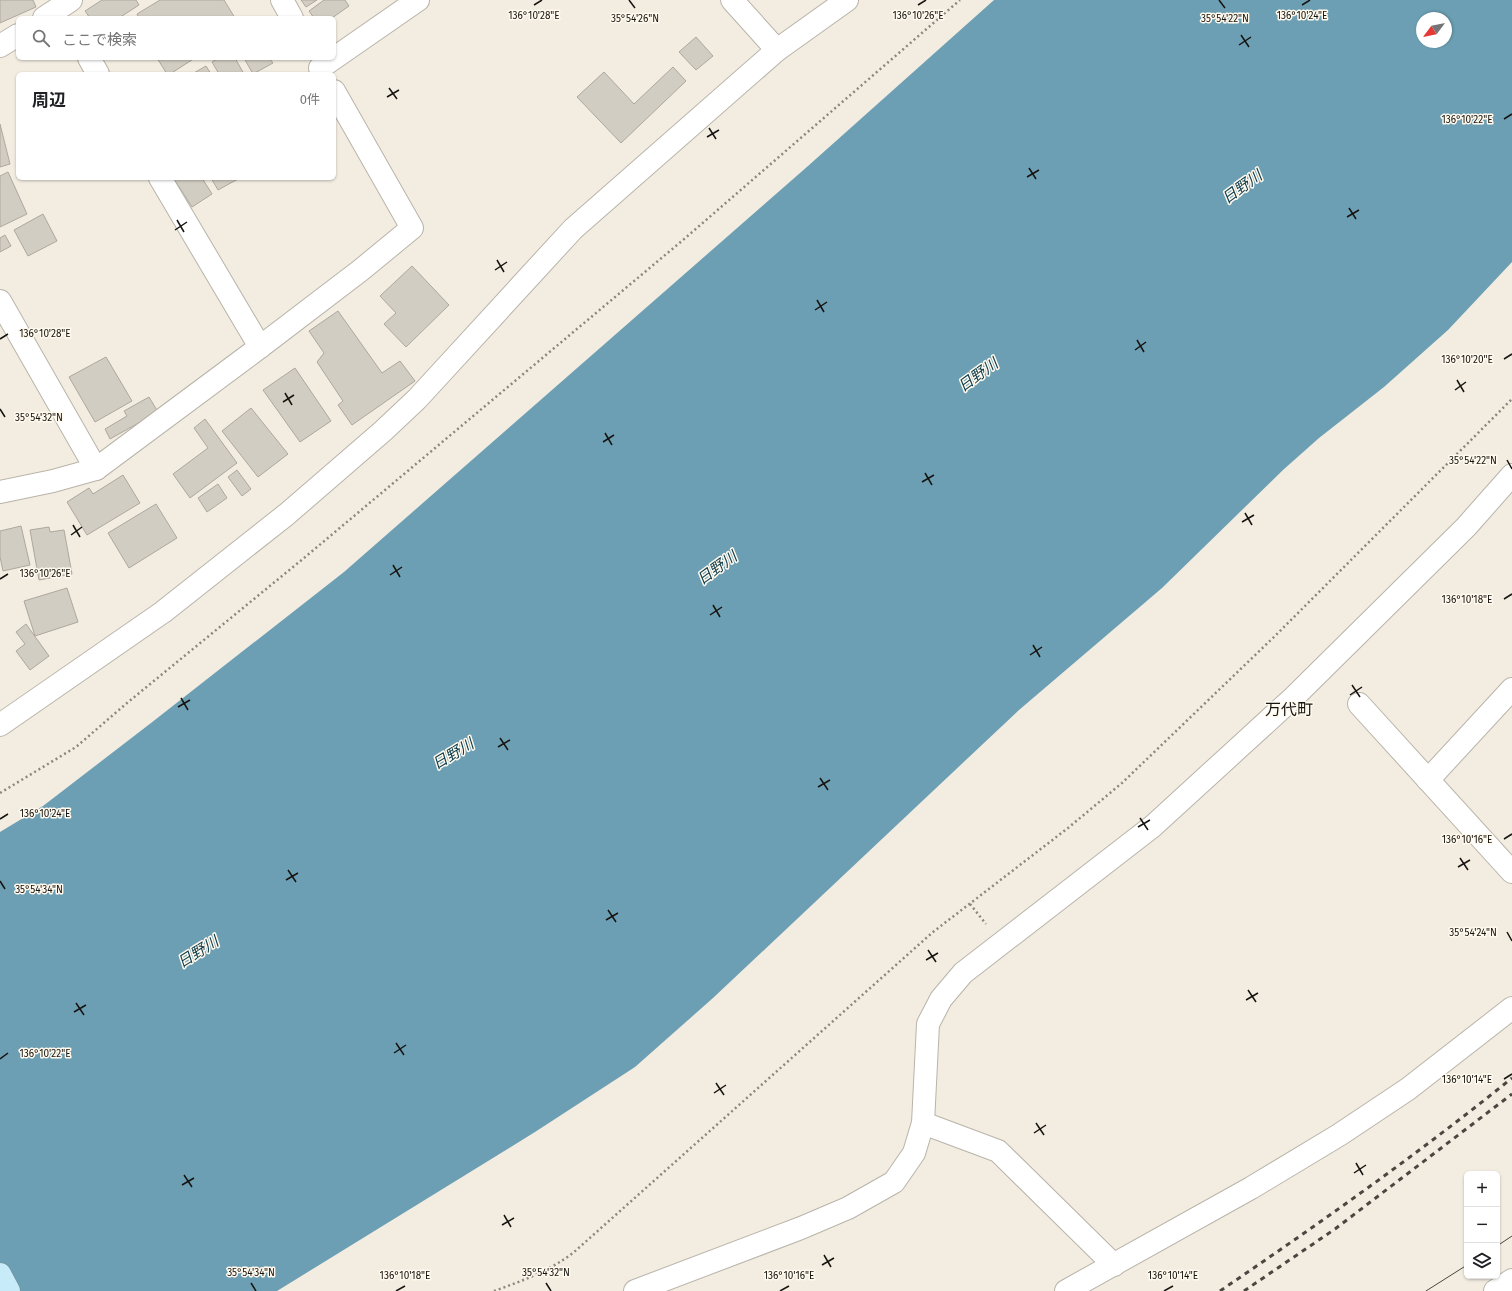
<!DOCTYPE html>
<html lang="ja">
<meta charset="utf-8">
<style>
:root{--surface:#fff;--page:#f2f2f2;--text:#202124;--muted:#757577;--line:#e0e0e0}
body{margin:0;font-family:"Fira Sans","Noto Sans JP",sans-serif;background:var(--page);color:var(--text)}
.controls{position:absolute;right:12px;bottom:12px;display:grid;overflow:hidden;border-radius:6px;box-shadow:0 1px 3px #0004}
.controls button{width:36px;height:36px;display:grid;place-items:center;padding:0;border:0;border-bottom:1px solid var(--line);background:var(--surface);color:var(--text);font:20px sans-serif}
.compass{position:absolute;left:1416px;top:12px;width:36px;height:36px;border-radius:50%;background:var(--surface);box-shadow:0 1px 3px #0004;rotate:238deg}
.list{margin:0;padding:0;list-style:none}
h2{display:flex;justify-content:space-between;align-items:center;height:52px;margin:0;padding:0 16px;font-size:17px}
h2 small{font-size:13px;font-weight:400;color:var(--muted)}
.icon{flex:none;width:22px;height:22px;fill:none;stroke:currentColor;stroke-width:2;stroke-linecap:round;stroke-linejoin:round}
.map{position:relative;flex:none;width:1512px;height:1291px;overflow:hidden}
.search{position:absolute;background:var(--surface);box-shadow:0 1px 3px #0004;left:16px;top:16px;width:320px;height:44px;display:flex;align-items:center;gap:10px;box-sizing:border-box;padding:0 14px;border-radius:6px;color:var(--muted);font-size:15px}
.panel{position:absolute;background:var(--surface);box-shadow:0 1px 3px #0004;left:16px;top:72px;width:320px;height:108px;border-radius:6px}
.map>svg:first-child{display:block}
.water{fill:#6c9fb3;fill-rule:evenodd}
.building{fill:#d2cdc2;stroke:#ada89d}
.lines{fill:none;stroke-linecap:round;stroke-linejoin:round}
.minor-casing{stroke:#b9b4a9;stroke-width:24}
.tertiary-casing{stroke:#b9b4a9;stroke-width:24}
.primary-casing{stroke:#7197a5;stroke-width:24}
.path{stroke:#8b877f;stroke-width:2.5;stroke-dasharray:2 3;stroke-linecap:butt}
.minor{stroke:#fff;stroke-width:22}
.tertiary{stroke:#fff;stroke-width:22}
.primary{stroke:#c7ebf9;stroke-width:22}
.tram{stroke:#4a4741;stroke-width:1}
.rail{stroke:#4a4741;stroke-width:3;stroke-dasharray:5 5;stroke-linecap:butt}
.ticks{fill:none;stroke:#161410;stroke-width:1.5}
.labels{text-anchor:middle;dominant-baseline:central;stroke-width:3;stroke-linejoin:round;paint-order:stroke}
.water-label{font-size:15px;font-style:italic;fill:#0b3a4a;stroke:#fff9ee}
.quarter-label{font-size:16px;fill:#161410;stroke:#fff9ee}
.ticks-label{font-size:10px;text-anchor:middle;fill:#161410;stroke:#fff9ee;stroke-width:3;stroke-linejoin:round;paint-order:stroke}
</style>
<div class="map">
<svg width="1512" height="1291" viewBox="0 0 1512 1291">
<rect width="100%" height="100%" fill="#f2ece1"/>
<path class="water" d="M994,0H1512V262L1448,330L1384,387L1319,438L1283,470L1162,588L1019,710L713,998L635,1067L535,1132L277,1291H0V832L43,806L151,723L344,572L808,166ZM1422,18H1446V42H1422Z"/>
<g class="building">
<path d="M0,0H33L36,7L0,23Z"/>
<path d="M102,0H136L139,5L119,18H90L85,11Z"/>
<path d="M160,0H224L235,18H139L137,14Z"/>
<path d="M301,0H317L306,7Z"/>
<path d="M324,0H345L349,6L332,18H314L309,11Z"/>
<path d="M696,37L713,56L696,70L679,52Z"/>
<path d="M157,58H195L170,74H167Z"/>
<path d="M219,58H235L244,74H219L212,62Z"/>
<path d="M244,58H269L273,63L253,74Z"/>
<path d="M206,66L211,74H192Z"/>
<path d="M673,67L686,81L621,143L577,97L604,72L634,104Z"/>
<path d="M0,124L10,164L0,167Z"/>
<path d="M8,172L27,214L0,227V176Z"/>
<path d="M176,178H202L212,194L192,207L174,179Z"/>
<path d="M211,178H237L238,179L218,190Z"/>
<path d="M43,214L57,241L28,256L14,230Z"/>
<path d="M5,235L11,246L0,252V238Z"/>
<path d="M412,266L449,305L406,347L384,324L396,313L380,296Z"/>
<path d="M338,311L382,373L400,361L415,381L352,425L338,405L343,401L317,362L324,353L309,331Z"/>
<path d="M106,357L132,401L95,422L69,377Z"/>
<path d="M295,368L331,421L300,442L263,390Z"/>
<path d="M149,397L158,412L110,439L105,429L127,416L124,411Z"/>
<path d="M251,408L288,454L258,477L222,431Z"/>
<path d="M205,419L237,463L190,498L173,474L208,448L194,428Z"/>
<path d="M237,470L251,489L242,496L228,477Z"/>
<path d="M123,475L140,503L87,535L67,502L89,488L93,494Z"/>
<path d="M218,484L227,498L207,512L198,498Z"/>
<path d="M156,504L177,538L129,568L108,533Z"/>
<path d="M21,526L30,565L3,571L0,557V531Z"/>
<path d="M49,527L50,532L64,530L72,574L39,580L30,530Z"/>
<path d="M67,588L78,622L35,636L24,601Z"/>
<path d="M26,624L49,656L30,670L16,651L25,644L16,632Z"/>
</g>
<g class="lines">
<g class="minor-casing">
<g id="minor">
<path d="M282,0L292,18"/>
<path d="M732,0L777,50"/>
<path d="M44,18L71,0"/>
<path d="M0,46L18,35"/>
<path d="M89,58L98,74"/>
<path d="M320,68L418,0"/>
<path d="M160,178L260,347"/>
<path d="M0,301L96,469"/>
<path d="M0,492L53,481L96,469L260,347L361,270L412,228L334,91"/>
<path d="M1359,704L1512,872"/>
<path d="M0,725L163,612L287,514L383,431L417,399L573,229L777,50L847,0"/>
<path d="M1428,780L1512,689"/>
<path d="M923,1123L998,1151L1114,1265"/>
<path d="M635,1291L801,1228L848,1208L894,1182L914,1153L923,1123L928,1024L941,999L963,973L1153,826L1235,751L1294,697L1466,527L1512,475"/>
<path d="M1066,1291L1251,1188L1339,1135L1408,1089L1512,1008"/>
</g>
</g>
<g class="tertiary-casing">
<path id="tertiary" d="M1495,1291L1512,1280"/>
</g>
<g class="primary-casing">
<path id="primary" d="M0,1274L9,1291"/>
</g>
<g class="path">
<path d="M0,793L76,747L127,703L304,558L683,240L960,0"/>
<path d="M970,904L986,924"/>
<path d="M494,1291C522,1281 549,1271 573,1253L933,932L1068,828L1122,783L1275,636L1512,399"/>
</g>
<use href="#minor" class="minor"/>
<use href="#tertiary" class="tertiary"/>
<use href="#primary" class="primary"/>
<g class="tram">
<path d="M1497,1246L1512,1236"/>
<path d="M1426,1291L1467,1265"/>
</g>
<g class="rail">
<path d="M1220,1291C1320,1223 1418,1154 1512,1078"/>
<path d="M1244,1291L1335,1229L1512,1094"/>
</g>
</g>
<path class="ticks" d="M629,0L635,8M1219,0L1225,8M534,5L542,0M918,5L926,0M1302,5L1310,0M1241,35L1249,47M1239,45L1251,37M389,88L397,99M387,97L399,90M1504,119L1512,114M709,128L716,139M707,137L719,130M1029,168L1036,179M1027,177L1039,170M1349,208L1356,219M1347,217L1359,210M177,220L184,232M175,230L187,222M497,260L504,272M495,270L507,262M817,300L824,312M815,310L827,302M0,339L8,334M1137,340L1144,352M1135,350L1146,342M1504,359L1512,354M1457,380L1464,392M1455,390L1466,382M285,393L292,405M283,402L294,395M0,409L5,417M605,433L612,445M603,442L614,435M1507,460L1512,469M925,473L932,485M922,482L934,475M1245,513L1252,525M1242,522L1254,515M73,525L80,537M71,535L82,527M393,565L400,577M390,575L402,567M0,579L8,574M1504,599L1512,594M713,605L720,617M710,615L722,607M1033,645L1040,657M1030,655L1042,647M1352,685L1360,697M1350,695L1362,687M181,698L188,710M178,707L190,700M500,738L508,750M498,747L510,740M820,778L828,790M818,787L830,780M1140,818L1148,830M0,819L8,814M1138,827L1150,820M1504,839L1512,834M1460,858L1468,870M1458,867L1470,860M288,870L296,882M286,880L298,873M0,881L5,889M608,910L616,922M606,920L618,913M1507,932L1512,941M928,950L936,962M926,960L938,953M1248,990L1256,1002M1246,1000L1258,993M76,1003L84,1015M74,1012L86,1005M396,1043L404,1055M394,1053L406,1045M0,1059L8,1053M1504,1079L1512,1074M716,1083L724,1095M714,1093L726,1085M1036,1123L1044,1135M1034,1133L1046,1125M1356,1163L1363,1175M1354,1173L1366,1165M184,1175L192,1187M182,1185L194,1178M504,1215L511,1227M502,1225L514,1218M824,1255L831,1267M822,1265L834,1258M251,1283L256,1291M546,1283L551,1291M396,1291L405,1286M780,1291L789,1286M1164,1291L1173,1286"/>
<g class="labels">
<g class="water-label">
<text transform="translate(1242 187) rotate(-36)">日野川</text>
<text transform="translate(978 375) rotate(-36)">日野川</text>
<text transform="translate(717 568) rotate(-36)">日野川</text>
<text transform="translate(453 754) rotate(-31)">日野川</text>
<text transform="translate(198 952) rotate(-32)">日野川</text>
</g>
<g class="quarter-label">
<text x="1289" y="709">万代町</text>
</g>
</g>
<g class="ticks-label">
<text x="1302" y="19">136°10'24"E</text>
<text x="534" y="19">136°10'28"E</text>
<text x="918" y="19">136°10'26"E</text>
<text x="635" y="22">35°54'26"N</text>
<text x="1225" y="22">35°54'22"N</text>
<text x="1467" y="123">136°10'22"E</text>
<text x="45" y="337">136°10'28"E</text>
<text x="1467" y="363">136°10'20"E</text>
<text x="39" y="421">35°54'32"N</text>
<text x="1473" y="464">35°54'22"N</text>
<text x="45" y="577">136°10'26"E</text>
<text x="1467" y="603">136°10'18"E</text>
<text x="45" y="817">136°10'24"E</text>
<text x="1467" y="843">136°10'16"E</text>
<text x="39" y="893">35°54'34"N</text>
<text x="1473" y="936">35°54'24"N</text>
<text x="45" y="1057">136°10'22"E</text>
<text x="1467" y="1083">136°10'14"E</text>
<text x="251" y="1276">35°54'34"N</text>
<text x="546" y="1276">35°54'32"N</text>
<text x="405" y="1279">136°10'18"E</text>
<text x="789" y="1279">136°10'16"E</text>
<text x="1173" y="1279">136°10'14"E</text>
</g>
</svg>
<div class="controls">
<button>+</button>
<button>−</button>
<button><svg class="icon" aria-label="layers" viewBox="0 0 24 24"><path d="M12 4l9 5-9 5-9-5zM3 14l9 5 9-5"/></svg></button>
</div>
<svg class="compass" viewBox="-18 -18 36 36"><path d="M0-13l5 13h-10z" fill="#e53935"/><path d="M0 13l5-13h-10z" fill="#757577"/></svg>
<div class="search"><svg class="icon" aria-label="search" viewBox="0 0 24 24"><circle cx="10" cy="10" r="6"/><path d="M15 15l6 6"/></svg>ここで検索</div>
<section class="panel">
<h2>周辺<small>0件</small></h2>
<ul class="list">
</ul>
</section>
</div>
